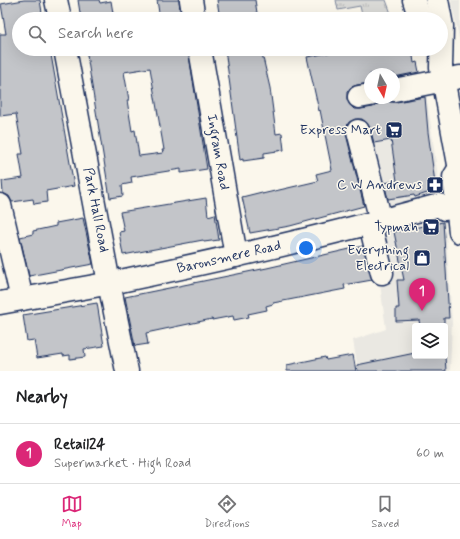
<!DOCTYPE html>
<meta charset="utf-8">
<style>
:root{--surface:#fff;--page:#f6f6f6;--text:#202124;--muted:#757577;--line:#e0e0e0;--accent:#db2777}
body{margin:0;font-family:Mynerve,sans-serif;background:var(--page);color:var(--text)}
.controls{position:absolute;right:12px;bottom:12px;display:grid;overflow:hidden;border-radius:4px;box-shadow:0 4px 16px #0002}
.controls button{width:36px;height:36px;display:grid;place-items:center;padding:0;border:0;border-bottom:1px solid var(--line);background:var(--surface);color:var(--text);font:20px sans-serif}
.compass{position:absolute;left:364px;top:68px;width:36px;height:36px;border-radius:50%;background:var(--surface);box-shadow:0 4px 16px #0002;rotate:171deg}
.you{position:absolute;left:306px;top:248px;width:14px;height:14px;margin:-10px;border:3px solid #fff;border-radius:50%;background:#1a73e8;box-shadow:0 0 0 6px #1a73e833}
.badge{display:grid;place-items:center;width:26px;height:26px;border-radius:50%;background:var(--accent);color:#fff;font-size:13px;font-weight:700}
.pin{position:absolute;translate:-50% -33px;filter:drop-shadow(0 1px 2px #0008)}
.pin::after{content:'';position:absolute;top:21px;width:14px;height:12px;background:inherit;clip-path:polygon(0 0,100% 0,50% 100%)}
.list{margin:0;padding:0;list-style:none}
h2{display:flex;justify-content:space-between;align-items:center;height:52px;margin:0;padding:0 16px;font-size:17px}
h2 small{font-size:13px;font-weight:400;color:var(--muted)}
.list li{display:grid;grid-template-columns:26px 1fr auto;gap:12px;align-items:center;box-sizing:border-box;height:60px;padding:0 16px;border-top:1px solid var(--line)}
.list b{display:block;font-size:15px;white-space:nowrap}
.list p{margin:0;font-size:13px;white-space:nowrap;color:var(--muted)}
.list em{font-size:13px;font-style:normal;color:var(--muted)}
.icon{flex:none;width:22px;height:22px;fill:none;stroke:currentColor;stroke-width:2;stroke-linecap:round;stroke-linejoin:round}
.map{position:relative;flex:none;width:460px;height:371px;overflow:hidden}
.search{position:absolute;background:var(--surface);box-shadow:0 4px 16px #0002;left:12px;right:12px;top:12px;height:44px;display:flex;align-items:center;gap:10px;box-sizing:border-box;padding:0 14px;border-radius:22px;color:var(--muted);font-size:15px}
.sheet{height:112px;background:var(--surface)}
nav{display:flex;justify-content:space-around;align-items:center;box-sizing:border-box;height:56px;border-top:1px solid var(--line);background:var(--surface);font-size:11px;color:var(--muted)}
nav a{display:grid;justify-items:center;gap:2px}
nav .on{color:var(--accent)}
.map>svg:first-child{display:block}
.built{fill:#eae8e2;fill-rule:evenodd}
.grass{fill:url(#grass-tufts);stroke:#7a849a}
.building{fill:#c3c5c9;stroke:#1b2f5e;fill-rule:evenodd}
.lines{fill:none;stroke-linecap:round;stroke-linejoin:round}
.minor-casing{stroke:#1b2f5e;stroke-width:25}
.major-casing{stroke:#1b2f5e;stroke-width:25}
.minor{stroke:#fbf7ec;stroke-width:22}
.major{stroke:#fbf7ec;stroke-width:22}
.labels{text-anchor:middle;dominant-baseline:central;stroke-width:3;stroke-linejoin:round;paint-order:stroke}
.poi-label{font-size:14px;fill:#1b2f5e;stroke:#fbf7ec;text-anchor:end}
.street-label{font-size:14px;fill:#1b2f5e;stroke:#fbf7ec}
</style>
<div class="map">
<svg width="460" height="371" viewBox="0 0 460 371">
<defs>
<pattern id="grass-tufts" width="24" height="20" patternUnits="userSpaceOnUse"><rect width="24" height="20" fill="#dadad7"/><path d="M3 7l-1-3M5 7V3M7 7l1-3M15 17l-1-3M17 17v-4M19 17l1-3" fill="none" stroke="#babbbb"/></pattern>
</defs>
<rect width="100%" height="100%" fill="#fbf7ec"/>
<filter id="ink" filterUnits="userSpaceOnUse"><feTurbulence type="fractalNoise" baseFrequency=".025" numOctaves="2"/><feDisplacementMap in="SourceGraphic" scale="8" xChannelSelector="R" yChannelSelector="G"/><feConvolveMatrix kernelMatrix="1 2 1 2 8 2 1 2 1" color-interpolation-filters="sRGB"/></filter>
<g filter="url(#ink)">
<g class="built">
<path d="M451,0H460V43L456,24Z"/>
<path d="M426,91L440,192L382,210L356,103L384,98H394Z"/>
<path d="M445,219L452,322L450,371H358L353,340L386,329L378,269L368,231ZM415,326H445V356H415Z"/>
</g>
<path class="grass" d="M336,0H386L393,19H363L360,6L338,10Z"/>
<g class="building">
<path d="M24,0H40L43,19H19V49H50L74,186L46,191L47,202L34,204L33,199L12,202L9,196L3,193L2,181L23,178L19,154H23L16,114L0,116V34H6L1,4Z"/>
<path d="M78,0H99L100,3L111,1L114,19H81Z"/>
<path d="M157,0H179L181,19H160Z"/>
<path d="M217,0H255L258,19H220Z"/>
<path d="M86,49H188L207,169L181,173V169L131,177L132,183L122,185L123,196L110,198ZM150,68L164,150H162L163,153L139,156L135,130L132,131L127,100H129L124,72Z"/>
<path d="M225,49H261L270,88L276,134L282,133L284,150L264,153V158L243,161V159L240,160Z"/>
<path d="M348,49H412L414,63L417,62L419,72L394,77V74H370V83L357,85L351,87L347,92V99L350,105L354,109H361L373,107L378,104L382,99H385L390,102H396L425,97L428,132L436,190L415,197L414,195L388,199L384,183L397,181L391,140L374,143L370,128L367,123L362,119H355L349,122L346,127V134L364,206L290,226L250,233L242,197L262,192V194L318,181L316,174L332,170L320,110L319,111L307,57Z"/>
<path d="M206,198L208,216L215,214L219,240L204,242L203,240L123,255L119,232L124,231L120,212Z"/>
<path d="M83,218L93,264L29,276L20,237L33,234V231L56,226V223Z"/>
<path d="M443,222L449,318H444V326H420L419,320L396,321V308H399L397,280H404L394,232Z"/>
<path d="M363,246L372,280L344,285L345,289L273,303V304L266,306L267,310L248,314L249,317L234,320L233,316L212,320V319L146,333L148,344L135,346L125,297L267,268Z"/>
<path d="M97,303L104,346L84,349L85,357L70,359V355L63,356V354L37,358L34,340L27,341L23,315Z"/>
<path d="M415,353V356H445L446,371H358L357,365Z"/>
<path d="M353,355L356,371H287V365L325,357L326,360Z"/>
</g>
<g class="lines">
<g class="minor-casing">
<g id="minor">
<path d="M56,0L60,19"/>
<path d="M191,0L194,19"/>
<path d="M65,49L109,283L127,371"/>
<path d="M200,49L236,256"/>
<path d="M394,90L460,77"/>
<path d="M359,97L370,95"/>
<path d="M358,131L381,221"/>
<path d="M0,205L22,299"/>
<path d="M370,224L382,273"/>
<path d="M0,303C37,296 74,290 111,283C221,260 330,235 439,205L445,209L451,208L457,210"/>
</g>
</g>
<g class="major-casing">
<g id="major">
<path d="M414,0L420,19"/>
<path d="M437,0L442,26L441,67L460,170"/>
<path d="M459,169L454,177L460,232"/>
</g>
</g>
<use href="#minor" class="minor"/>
<use href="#major" class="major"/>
</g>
</g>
<defs>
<g id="supermarket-square" transform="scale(0.9)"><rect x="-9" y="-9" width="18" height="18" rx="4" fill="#1b2f5e" stroke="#fbf7ec"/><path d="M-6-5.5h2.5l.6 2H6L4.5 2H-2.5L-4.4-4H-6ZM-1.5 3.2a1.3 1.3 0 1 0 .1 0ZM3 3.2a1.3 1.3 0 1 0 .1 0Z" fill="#fff"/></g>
<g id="pharmacy-square" transform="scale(0.9)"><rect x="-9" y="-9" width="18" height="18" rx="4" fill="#1b2f5e" stroke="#fbf7ec"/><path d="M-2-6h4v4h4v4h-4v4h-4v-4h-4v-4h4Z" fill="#fff"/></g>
<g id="shop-square" transform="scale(0.9)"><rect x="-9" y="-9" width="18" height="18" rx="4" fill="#1b2f5e" stroke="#fbf7ec"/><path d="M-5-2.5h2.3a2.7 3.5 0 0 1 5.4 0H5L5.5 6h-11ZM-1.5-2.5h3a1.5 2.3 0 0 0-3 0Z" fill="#fff"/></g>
</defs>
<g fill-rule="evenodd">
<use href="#supermarket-square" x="394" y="130"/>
<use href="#pharmacy-square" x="435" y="185"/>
<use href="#supermarket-square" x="431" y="227"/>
<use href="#shop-square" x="422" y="258"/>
</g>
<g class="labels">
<g class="poi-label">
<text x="381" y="130">Express Mart</text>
<text x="422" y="185">C W Andrews</text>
<text x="418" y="227">Typmah</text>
<text x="409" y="250">Everything<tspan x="409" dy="16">Electrical</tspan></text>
</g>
<g class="street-label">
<text transform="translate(218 152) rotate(80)">Ingram Road</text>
<text transform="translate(96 210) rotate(79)">Park Hall Road</text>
<text transform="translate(229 257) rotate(-13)">Baronsmere Road</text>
</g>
</g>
</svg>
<div class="controls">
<button><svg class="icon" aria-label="layers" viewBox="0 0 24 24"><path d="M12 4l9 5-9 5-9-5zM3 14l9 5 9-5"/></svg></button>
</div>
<svg class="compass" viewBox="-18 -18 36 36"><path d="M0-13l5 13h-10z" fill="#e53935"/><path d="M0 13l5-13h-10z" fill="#757577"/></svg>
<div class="you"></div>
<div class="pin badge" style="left:422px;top:311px">1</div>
<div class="search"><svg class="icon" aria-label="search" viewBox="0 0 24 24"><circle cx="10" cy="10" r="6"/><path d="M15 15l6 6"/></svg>Search here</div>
</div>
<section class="sheet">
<h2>Nearby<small></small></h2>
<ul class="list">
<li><span class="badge">1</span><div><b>Retail24</b><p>Supermarket · High Road</p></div><em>60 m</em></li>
</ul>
</section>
<nav>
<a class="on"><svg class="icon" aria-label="map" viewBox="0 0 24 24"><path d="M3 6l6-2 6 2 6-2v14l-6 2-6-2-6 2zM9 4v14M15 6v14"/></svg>Map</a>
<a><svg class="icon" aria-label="directions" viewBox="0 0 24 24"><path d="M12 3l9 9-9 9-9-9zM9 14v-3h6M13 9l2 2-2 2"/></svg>Directions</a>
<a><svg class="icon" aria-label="saved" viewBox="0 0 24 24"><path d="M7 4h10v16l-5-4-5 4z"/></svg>Saved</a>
</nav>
